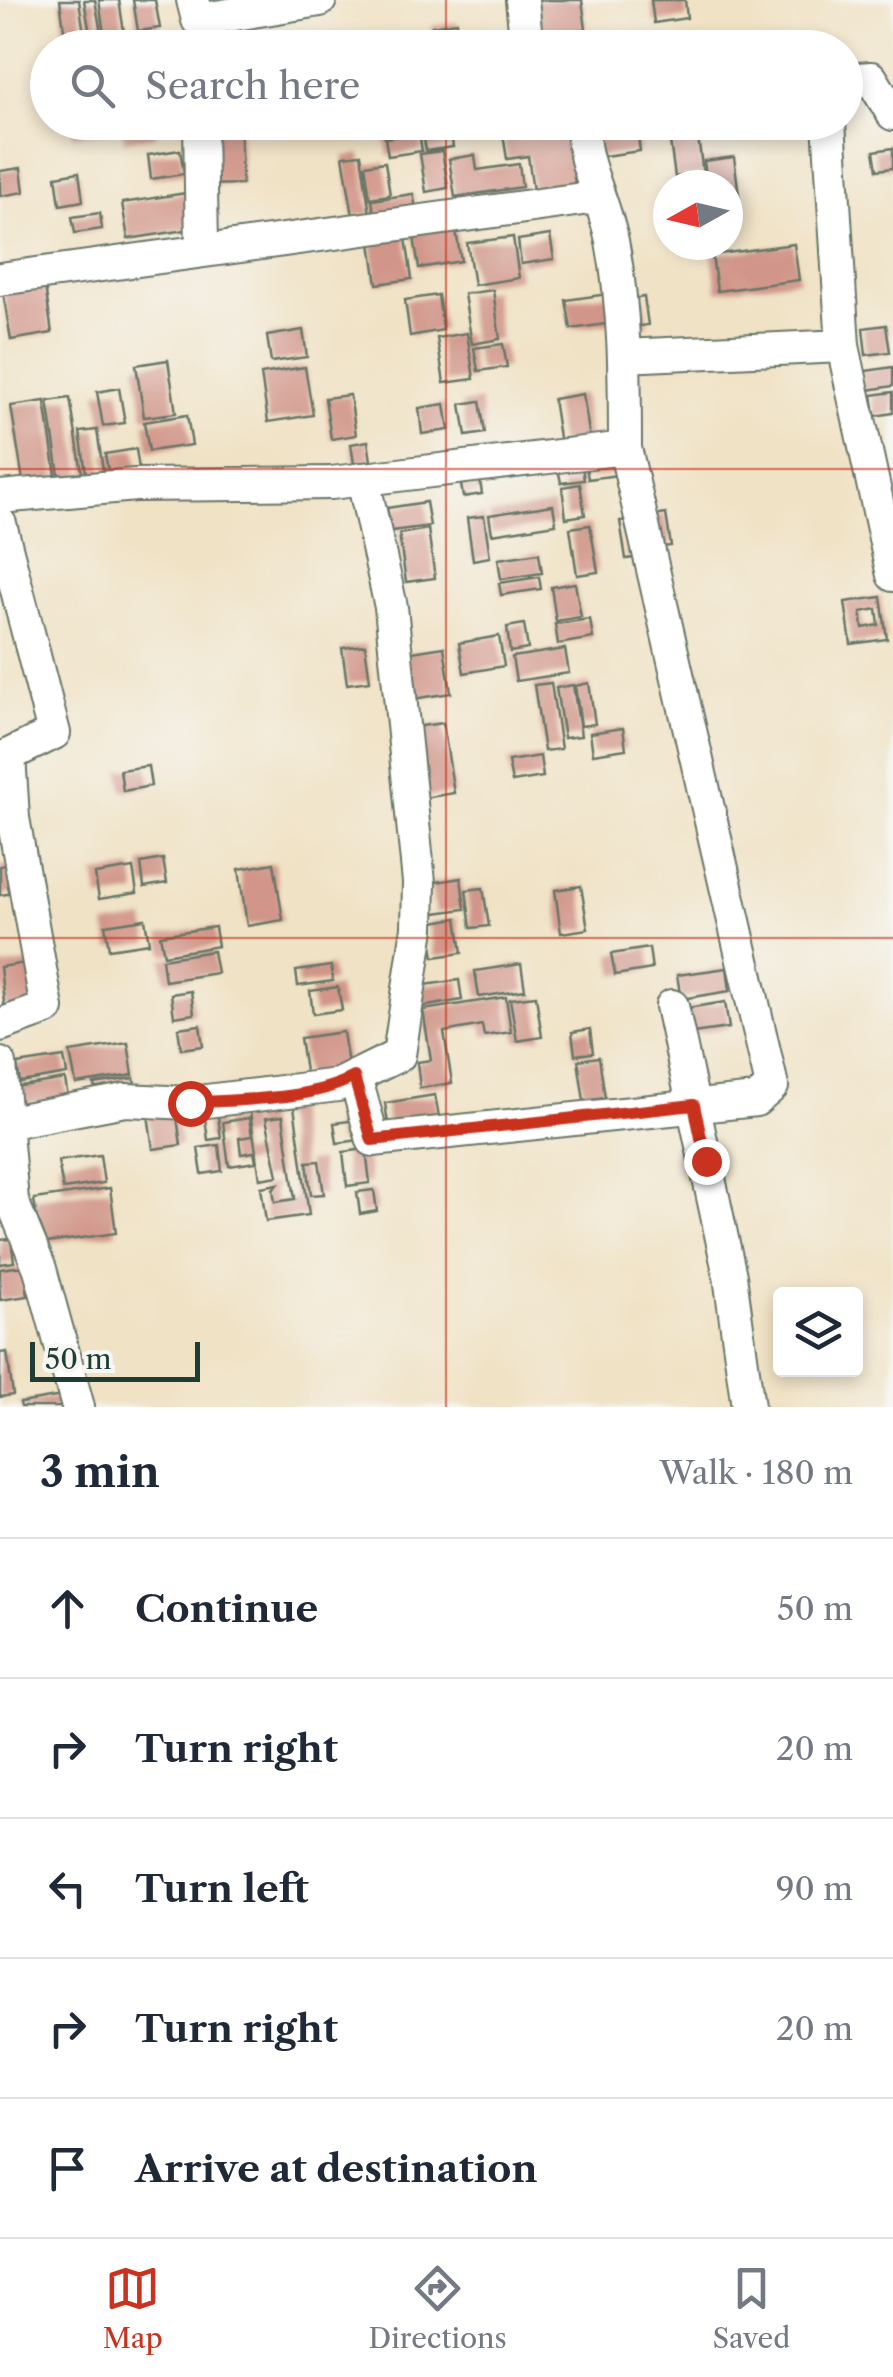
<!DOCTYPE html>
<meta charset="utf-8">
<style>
:root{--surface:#fff;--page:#f2f2f3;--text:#1f2937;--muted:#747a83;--line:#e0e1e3;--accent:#c8321e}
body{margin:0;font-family:"Libre Caslon Text",serif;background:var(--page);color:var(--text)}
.controls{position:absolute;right:30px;bottom:30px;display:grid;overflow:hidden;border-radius:10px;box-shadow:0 5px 15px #0003}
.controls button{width:90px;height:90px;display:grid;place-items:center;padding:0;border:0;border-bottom:2px solid var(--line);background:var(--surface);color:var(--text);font:50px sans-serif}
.compass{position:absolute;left:653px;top:170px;width:90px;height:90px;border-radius:50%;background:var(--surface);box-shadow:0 5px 15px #0003;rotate:262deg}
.scale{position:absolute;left:30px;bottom:25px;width:170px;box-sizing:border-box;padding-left:10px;border:5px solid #1f3d34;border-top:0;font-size:28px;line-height:35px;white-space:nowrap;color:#1f3d34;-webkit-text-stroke:8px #f6f6f2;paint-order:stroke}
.stop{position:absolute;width:30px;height:30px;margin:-22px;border:8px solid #c8321e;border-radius:50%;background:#fff}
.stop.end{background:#c8321e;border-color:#fff;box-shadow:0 2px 10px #0008}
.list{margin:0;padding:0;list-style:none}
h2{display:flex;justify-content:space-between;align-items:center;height:130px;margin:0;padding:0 40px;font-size:42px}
h2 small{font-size:32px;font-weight:400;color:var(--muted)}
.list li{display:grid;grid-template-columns:65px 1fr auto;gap:30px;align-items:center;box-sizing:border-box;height:140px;padding:0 40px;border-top:2px solid var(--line)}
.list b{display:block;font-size:38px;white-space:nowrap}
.list em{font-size:32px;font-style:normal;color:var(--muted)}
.icon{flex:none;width:55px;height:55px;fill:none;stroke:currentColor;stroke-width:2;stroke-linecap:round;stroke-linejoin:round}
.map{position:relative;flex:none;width:893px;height:1407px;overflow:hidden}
.search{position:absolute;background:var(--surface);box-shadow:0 5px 15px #0003;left:30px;right:30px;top:30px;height:110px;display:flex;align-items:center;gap:25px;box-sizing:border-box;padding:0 35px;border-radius:55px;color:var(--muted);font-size:38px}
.sheet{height:830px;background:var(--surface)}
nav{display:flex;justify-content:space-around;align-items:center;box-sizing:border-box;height:140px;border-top:2px solid var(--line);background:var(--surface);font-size:28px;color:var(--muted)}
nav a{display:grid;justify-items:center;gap:5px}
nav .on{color:var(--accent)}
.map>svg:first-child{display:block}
.building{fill:#d19689;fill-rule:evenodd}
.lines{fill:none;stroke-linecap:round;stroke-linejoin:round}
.minor-casing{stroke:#687767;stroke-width:36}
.minor{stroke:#fff;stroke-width:32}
.route{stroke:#c8321e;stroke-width:12}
.grid{fill:none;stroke:#c8321e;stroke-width:2.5;stroke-opacity:0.55}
</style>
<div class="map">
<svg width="893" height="1407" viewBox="0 0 893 1407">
<rect width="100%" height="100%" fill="#f6f6f2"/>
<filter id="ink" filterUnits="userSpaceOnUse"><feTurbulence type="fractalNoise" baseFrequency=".01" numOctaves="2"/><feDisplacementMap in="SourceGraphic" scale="20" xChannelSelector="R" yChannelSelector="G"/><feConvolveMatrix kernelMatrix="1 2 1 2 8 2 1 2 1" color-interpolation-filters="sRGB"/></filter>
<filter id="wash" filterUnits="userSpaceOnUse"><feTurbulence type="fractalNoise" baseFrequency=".0048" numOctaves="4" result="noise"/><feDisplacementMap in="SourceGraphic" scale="40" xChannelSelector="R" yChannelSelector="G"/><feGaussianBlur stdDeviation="2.25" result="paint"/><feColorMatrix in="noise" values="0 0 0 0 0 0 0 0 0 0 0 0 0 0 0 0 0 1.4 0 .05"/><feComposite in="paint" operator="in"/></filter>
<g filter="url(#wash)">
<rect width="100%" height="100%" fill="#f0e2c5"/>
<g id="blocks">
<g class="building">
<path d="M60,0H79L84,34L65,37Z"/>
<path d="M84,0H95L101,33L90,34Z"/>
<path d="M99,0H119L124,32L104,35Z"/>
<path d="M133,0H155L160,28L138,31Z"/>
<path d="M534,0H582L586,29L540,36Z"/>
<path d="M651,0H685L687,18L654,23Z"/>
<path d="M457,22L461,48H435L432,26Z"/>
<path d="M667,37L668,48H650L649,40Z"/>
<path d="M71,122H107L108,131L73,136Z"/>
<path d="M121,122H154L156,136L124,141Z"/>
<path d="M202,122H240L242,184L205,185Z"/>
<path d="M421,122H449L453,147L426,151Z"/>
<path d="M501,122H522L523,130L566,123L575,184L533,191L528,156L507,159Z"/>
<path d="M636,122L640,151L590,158L585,123Z"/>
<path d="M789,122H818L819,129L790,133Z"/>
<path d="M697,130L703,173L675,177L669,134Z"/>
<path d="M419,133L422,151L388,156L385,138Z"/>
<path d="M893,148V168L877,170L874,151Z"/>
<path d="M180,150L184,174L151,179L148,155Z"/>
<path d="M442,151L448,188L426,192L420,154Z"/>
<path d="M361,154L370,214L353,216L343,156Z"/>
<path d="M475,155L477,170L519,164L522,187L455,197L449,159Z"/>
<path d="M734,157L741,211L728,213V185H707L704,161Z"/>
<path d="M385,162L390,195L370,198L365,165Z"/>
<path d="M21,168L24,192L0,196V171Z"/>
<path d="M79,172L83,201L60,205L56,176Z"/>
<path d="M186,193L192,229L128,239L122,203Z"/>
<path d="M413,194L416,208L374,214L372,200Z"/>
<path d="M100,213L102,229L75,233L72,217Z"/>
<path d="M455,225L461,261L419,268L413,231Z"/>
<path d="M405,231L412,279L377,284L370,236Z"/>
<path d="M550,235L554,259L521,264L518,240Z"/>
<path d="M513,237L519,278L474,285L467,243Z"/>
<path d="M794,244L799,280L717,291L712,255Z"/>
<path d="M44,279L52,333L11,340L2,286Z"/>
<path d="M493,290L500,339L472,344L464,294Z"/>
<path d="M608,294L613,323L571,329L566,300Z"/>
<path d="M438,295L443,330L410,336L405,300Z"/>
<path d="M644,297L648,325L625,328L621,301Z"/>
<path d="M886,325L890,352L866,355L863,328Z"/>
<path d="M303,330L307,357L271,362L267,336Z"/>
<path d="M467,333L474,379L444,383L437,338Z"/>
<path d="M503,344L507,367L478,371L474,348Z"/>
<path d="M168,360L176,413L144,417L136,365Z"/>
<path d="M305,367L313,415L268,422L261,374Z"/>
<path d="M893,367V386L862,391L859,372Z"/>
<path d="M119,388L125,423L103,426L97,392Z"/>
<path d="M893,392V413L875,416L872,395Z"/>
<path d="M583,394L590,439L560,444L553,399Z"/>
<path d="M350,395L356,435L331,439L325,398Z"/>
<path d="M70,398L83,479L60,482L48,401Z"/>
<path d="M45,401L57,482L24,487L11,406Z"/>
<path d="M480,401L485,433L466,436L461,404Z"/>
<path d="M445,404L449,430L422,434L419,408Z"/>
<path d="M187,415L192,445L149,451L144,422Z"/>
<path d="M97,430L104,477L87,480L80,432Z"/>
<path d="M368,441L371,461L354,464L351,444Z"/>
<path d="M136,449L140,476L110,481L105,454Z"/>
<path d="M622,455L625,474L588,479L585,461Z"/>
<path d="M581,459L584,480L561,483L557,463Z"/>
<path d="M478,468L482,494L463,497L459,472Z"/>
<path d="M580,484L585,515L566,518L562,487Z"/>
<path d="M426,502L430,526L391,531L387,508Z"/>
<path d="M553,505L556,524L492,534L489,515Z"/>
<path d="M666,514L671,546L652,548L648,517Z"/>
<path d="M484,516L490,557L473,560L467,518Z"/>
<path d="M636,519L642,557L626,559L620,521Z"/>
<path d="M590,525L598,572L577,575L570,528Z"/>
<path d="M428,529L435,578L406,582L399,534Z"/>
<path d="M539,553L542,573L501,579L498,559Z"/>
<path d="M539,577L541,589L501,595L499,583Z"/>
<path d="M575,583L581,617L556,621L551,587Z"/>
<path d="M881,597L887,639L851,644L845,602ZM877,609L879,625L863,628L861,612Z"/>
<path d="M590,619L593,638L558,644L555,624Z"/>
<path d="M524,624L528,649L510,652L507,627Z"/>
<path d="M499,636L504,666L464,673L459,643Z"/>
<path d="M365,645L370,681L347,684L342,648Z"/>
<path d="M444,647L451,693L413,699L406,653Z"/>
<path d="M565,649L569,673L516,681L512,657Z"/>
<path d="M551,683L561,749L544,751L534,685Z"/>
<path d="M589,683L595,724L581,726L575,686Z"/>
<path d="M573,685L581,736L564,738L556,688Z"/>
<path d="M443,723L454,793L418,799L407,728Z"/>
<path d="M623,728L626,749L593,754L590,733Z"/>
<path d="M540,756L543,777L512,782L508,761Z"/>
<path d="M148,766L151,786L123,791L120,770Z"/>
<path d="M163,859L167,883L144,887L141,863Z"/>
<path d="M18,863L22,892L0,895V866Z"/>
<path d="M274,863L283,920L247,926L239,869Z"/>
<path d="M133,868L137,893L99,899L95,874Z"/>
<path d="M461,878L465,909L435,913L430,883Z"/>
<path d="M581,886L588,929L561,933L555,890Z"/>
<path d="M483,888L489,926L471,928L466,890Z"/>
<path d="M457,918L462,953L434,957L428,923Z"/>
<path d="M145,919L149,943L109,949L105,925Z"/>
<path d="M215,927L218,946L164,955L160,935Z"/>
<path d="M649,948L652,969L615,975L611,954Z"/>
<path d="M213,951L217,973L165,981L162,959Z"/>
<path d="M32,962L38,1006L5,1011L0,967Z"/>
<path d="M521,964L525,990L479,997L475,971Z"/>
<path d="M331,966L333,981L298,986L296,971Z"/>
<path d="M727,968L730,991L681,999L677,975Z"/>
<path d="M459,980L462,1000L421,1007L418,986Z"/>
<path d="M338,987L342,1010L313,1014L310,991Z"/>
<path d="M191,991L194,1014L174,1017L171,994Z"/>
<path d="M536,996L542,1037L517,1041L510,999Z"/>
<path d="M506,997L511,1032L484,1036L482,1025L444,1032L452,1083L420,1088L417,1062L431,1060L423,1010Z"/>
<path d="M725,1002L729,1028L685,1034L681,1009Z"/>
<path d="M200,1025L203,1046L181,1049L178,1028Z"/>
<path d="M590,1029L593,1053L575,1055L572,1032Z"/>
<path d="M343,1032L349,1071L306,1078L300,1038Z"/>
<path d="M128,1043L133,1075L76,1084L70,1052Z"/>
<path d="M64,1057L67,1074L20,1082L17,1064Z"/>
<path d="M599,1057L605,1098L584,1101L578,1060Z"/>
<path d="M134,1078L137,1095L97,1101L94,1084Z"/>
<path d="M65,1079L68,1097L17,1105L15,1087Z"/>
<path d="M435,1095L439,1117L388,1124L385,1103Z"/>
<path d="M293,1099L309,1215L266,1221L261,1187L278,1184L273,1189L275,1202L295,1199L283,1116L266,1118L278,1176L260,1179L249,1105Z"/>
<path d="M175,1104L181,1145L153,1149L147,1108Z"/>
<path d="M218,1116L221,1138L208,1140L205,1118Z"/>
<path d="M249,1118L252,1136L239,1138L241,1154L254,1152L256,1162L229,1166L223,1122Z"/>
<path d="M357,1120L360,1140L337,1143L334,1123Z"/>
<path d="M219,1145L222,1171L202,1174L198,1148Z"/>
<path d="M366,1149L370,1183L347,1186L343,1152Z"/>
<path d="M100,1155L104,1183L63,1189L58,1161Z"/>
<path d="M319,1161L324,1194L311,1195L307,1162Z"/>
<path d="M110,1188L116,1233L40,1244L34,1199Z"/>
<path d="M374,1190L377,1211L360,1214L357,1192Z"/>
<path d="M11,1239L14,1262L0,1264V1240Z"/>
<path d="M24,1266L28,1296L0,1300V1269Z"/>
<path d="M7,1352L13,1395L0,1397V1353Z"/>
<path d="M68,1395L70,1407H21L20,1403Z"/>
</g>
</g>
</g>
<g filter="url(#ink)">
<use href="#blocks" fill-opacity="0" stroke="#687767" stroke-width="2.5"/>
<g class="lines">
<g class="minor-casing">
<g id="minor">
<path d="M193,0L198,20L320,0"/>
<path d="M522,0L527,48"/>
<path d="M846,80L871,78L893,114"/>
<path d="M200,122L202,250"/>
<path d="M0,279L597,197"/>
<path d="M843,346L893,575"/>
<path d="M624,356L843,346L829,122"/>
<path d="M0,497L136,485L331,483L625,448"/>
<path d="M0,524L54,733L9,755L13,818L47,1008L0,1025"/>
<path d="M672,1006L730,1276L748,1407"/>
<path d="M0,1064L12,1201L40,1269L78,1407"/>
<path d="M355,1077L373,1140L756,1100L772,1086L625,448C625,379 625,309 612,241C604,199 582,166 582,122"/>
<path d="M4,1123L125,1100L190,1103L338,1085L399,1055L418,928L419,882L391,607L363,479"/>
</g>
</g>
<use href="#minor" class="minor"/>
</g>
</g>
<g class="lines" filter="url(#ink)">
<path class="route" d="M190,1103C242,1099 308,1101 354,1077L372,1140L694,1105L706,1161"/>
</g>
<path class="grid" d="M446,0V48M446,122V1407M0,469H893M0,938H893"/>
</svg>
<div class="controls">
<button><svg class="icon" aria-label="layers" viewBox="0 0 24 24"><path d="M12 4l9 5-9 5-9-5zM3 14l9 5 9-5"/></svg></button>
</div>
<svg class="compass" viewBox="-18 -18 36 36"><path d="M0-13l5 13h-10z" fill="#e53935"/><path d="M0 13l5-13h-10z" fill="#747a83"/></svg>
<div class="scale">50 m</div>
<div class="stop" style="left:190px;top:1103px"></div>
<div class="stop end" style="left:706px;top:1161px"></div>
<div class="search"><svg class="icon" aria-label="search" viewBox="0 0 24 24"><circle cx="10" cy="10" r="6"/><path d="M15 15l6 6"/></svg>Search here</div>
</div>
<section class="sheet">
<h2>3 min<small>Walk · 180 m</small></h2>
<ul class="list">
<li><svg class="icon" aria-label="ahead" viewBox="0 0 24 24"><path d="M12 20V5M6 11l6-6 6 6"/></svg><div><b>Continue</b></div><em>50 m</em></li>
<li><svg class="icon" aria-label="right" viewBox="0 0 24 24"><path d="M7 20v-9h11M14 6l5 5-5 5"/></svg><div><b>Turn right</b></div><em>20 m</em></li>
<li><svg class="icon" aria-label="left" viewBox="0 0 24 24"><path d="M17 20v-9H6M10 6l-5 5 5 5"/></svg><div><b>Turn left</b></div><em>90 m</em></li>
<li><svg class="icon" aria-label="right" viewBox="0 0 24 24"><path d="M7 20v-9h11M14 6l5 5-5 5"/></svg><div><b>Turn right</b></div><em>20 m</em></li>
<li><svg class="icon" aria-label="arrive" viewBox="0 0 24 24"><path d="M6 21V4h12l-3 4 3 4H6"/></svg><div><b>Arrive at destination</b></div></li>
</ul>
</section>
<nav>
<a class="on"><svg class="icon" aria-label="map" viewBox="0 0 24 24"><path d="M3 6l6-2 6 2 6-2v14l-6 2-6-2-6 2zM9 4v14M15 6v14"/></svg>Map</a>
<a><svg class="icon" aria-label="directions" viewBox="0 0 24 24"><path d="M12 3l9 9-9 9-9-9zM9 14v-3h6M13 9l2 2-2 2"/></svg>Directions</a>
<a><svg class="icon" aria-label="saved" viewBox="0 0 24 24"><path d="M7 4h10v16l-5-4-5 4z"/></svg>Saved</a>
</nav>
